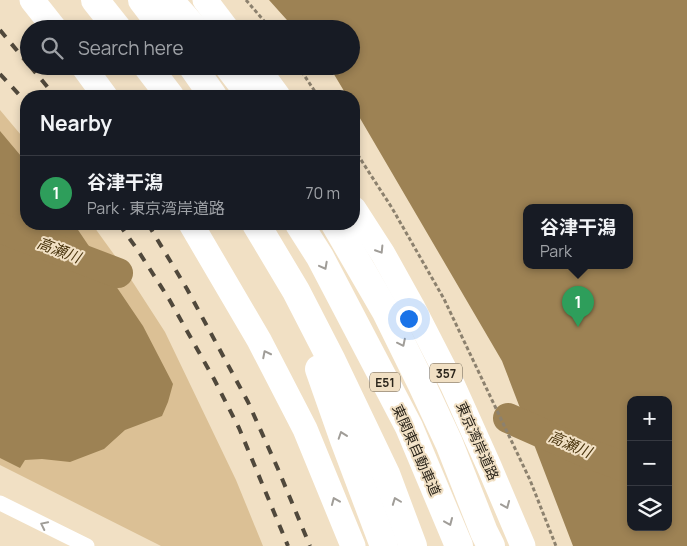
<!DOCTYPE html>
<meta charset="utf-8">
<style>
:root{--surface:#171b24;--page:#242831;--text:#f1f3f6;--muted:#9ea1a6;--line:#363941;--accent:#ea580c}
body{margin:0;font-family:Manrope,"Noto Sans JP",sans-serif;background:var(--page);color:var(--text)}
.controls{position:absolute;right:15px;bottom:15px;display:grid;overflow:hidden;border-radius:10px;box-shadow:0 2px 8px #0003}
.controls button{width:45px;height:45px;display:grid;place-items:center;padding:0;border:0;border-bottom:1px solid var(--line);background:var(--surface);color:var(--text);font:25px sans-serif}
.you{position:absolute;left:408px;top:318px;width:18px;height:18px;margin:-12px;border:4px solid #fff;border-radius:50%;background:#1a73e8;box-shadow:0 0 0 8px #1a73e833}
.badge{display:grid;place-items:center;width:32px;height:32px;border-radius:50%;background:var(--accent);color:#fff;font-size:16px;font-weight:700}
.pin{position:absolute;translate:-50% -41px;filter:drop-shadow(0 1px 2px #0008)}
.pin::after{content:'';position:absolute;top:26px;width:18px;height:15px;background:inherit;clip-path:polygon(0 0,100% 0,50% 100%)}
.popup{position:absolute;left:523px;top:204px;width:110px;height:65px;box-sizing:border-box;display:grid;place-content:center;border-radius:10px;background:var(--surface);filter:drop-shadow(0 1px 4px #0005);font-size:16px;white-space:nowrap;color:var(--muted)}
.popup b{font-size:19px;color:var(--text)}
.popup::after{content:'';position:absolute;left:50%;top:100%;margin-left:-10px;border:10px solid transparent;border-top-color:var(--surface)}
.list{margin:0;padding:0;list-style:none}
h2{display:flex;justify-content:space-between;align-items:center;height:65px;margin:0;padding:0 20px;font-size:21px}
h2 small{font-size:16px;font-weight:400;color:var(--muted)}
.list li{display:grid;grid-template-columns:32px 1fr auto;gap:15px;align-items:center;box-sizing:border-box;height:75px;padding:0 20px;border-top:1px solid var(--line)}
.list b{display:block;font-size:19px;white-space:nowrap}
.list p{margin:0;font-size:16px;white-space:nowrap;color:var(--muted)}
.list em{font-size:16px;font-style:normal;color:var(--muted)}
.icon{flex:none;width:28px;height:28px;fill:none;stroke:currentColor;stroke-width:2;stroke-linecap:round;stroke-linejoin:round}
.map{position:relative;flex:none;width:687px;height:546px;overflow:hidden}
.search{position:absolute;background:var(--surface);box-shadow:0 2px 8px #0003;left:20px;top:20px;width:340px;height:55px;display:flex;align-items:center;gap:12px;box-sizing:border-box;padding:0 18px;border-radius:28px;color:var(--muted);font-size:19px}
.panel{position:absolute;background:var(--surface);box-shadow:0 2px 8px #0003;left:20px;top:90px;width:340px;height:140px;border-radius:20px}
.map>svg:first-child{display:block}
.green{fill:#dbc095}
.water{fill:#9d8254;fill-rule:evenodd}
.lines{fill:none;stroke-linecap:round;stroke-linejoin:round}
.river{stroke:#9d8254;stroke-width:30}
.path{stroke:#8c816e;stroke-width:3;stroke-dasharray:4 2.5;stroke-linecap:butt}
.minor{stroke:#fff;stroke-width:15}
.trunk{stroke:#fff;stroke-width:25}
.motorway{stroke:#fff;stroke-width:28}
.rail{stroke:#50483b;stroke-width:4;stroke-dasharray:9 9;stroke-linecap:butt}
.oneway{stroke:#a09d98}
.labels{text-anchor:middle;dominant-baseline:central;stroke-width:4;stroke-linejoin:round;paint-order:stroke}
.shield{fill:#f1e0c4;stroke:#665d4e;stroke-width:1}
.shield-label{font-size:12px;font-weight:bold;fill:#2b251b}
.street-label{font-size:14px;fill:#2b251b;stroke:#f1e0c4}
.water-label{font-size:15px;font-style:italic;fill:#4a350e;stroke:#f1e0c4}
</style>
<div class="map">
<svg width="687" height="546" viewBox="0 0 687 546">
<rect width="100%" height="100%" fill="#f1e0c4"/>
<path class="green" d="M0,110L26,141V224H92L123,267L165,332L236,480L263,546H161L0,465Z"/>
<g class="water">
<path d="M269,0H687V546H573L502,361L354,108V96H347L329,66H351V29H295ZM527,208H629V266H527ZM631,400H668V527H631Z"/>
<path d="M0,131L26,162V224H74L143,326L173,384L168,402L162,416L125,430L104,449L70,462L42,459L25,460L20,468L0,458Z"/>
</g>
<g class="lines">
<g class="river">
<path d="M0,228L118,273"/>
<path d="M508,418L587,453L631,469"/>
</g>
<g class="path">
<path d="M246,0L271,29"/>
<path d="M298,66L318,96"/>
<path d="M354,149L392,208L444,299L530,480L556,546"/>
</g>
<path class="minor" d="M0,503L87,546"/>
<g class="trunk">
<path d="M32,0L55,29"/>
<path d="M205,0L227,29"/>
<path d="M83,66L105,96"/>
<path d="M256,66L278,96"/>
<path d="M354,209L383,254L412,306L453,386L489,466L523,546"/>
<path d="M191,224L259,340L305,429L353,546"/>
</g>
<g class="motorway">
<path d="M95,0L118,29"/>
<path d="M142,0L164,29"/>
<path d="M169,0L195,29"/>
<path d="M147,66L170,96"/>
<path d="M192,66L213,96"/>
<path d="M228,66L251,96"/>
<path d="M256,224L296,291L332,361L386,474L413,546"/>
<path d="M299,224L320,257L409,427L459,546"/>
<path d="M335,224L386,312L422,385L449,443L484,532L491,546"/>
<path d="M319,369L344,440L384,546"/>
</g>
<g class="rail">
<path d="M0,30L29,65"/>
<path d="M30,66L55,96"/>
<path d="M0,74L26,102"/>
<path d="M119,224L137,249L169,299L214,379L239,428L288,546"/>
<path d="M148,224L187,289L248,402L278,469L310,546"/>
</g>
</g>
<defs><path id="oneway-chevron" d="M-2-3.5L2.5 0L-2 3.5" fill="none" stroke-width="1.6" stroke-linecap="round" stroke-linejoin="round" transform="scale(1.25)"/></defs>
<g class="oneway">
<use href="#oneway-chevron" transform="translate(380 250) rotate(58)"/>
<use href="#oneway-chevron" transform="translate(324 266) rotate(62)"/>
<use href="#oneway-chevron" transform="translate(402 343) rotate(64)"/>
<use href="#oneway-chevron" transform="translate(266 354) rotate(-117)"/>
<use href="#oneway-chevron" transform="translate(342 435) rotate(-109)"/>
<use href="#oneway-chevron" transform="translate(335 501) rotate(-113)"/>
<use href="#oneway-chevron" transform="translate(396 501) rotate(-111)"/>
<use href="#oneway-chevron" transform="translate(506 505) rotate(67)"/>
<use href="#oneway-chevron" transform="translate(449 522) rotate(67)"/>
<use href="#oneway-chevron" transform="translate(44 525) rotate(-154)"/>
</g>
<g class="labels">
<g class="shield">
<rect x="430" y="363.5" width="32" height="19" rx="4"/>
<rect x="370" y="372.5" width="30" height="19" rx="4"/>
</g>
<g class="shield-label">
<text x="446" y="373">357</text>
<text x="385" y="382">E51</text>
</g>
<g class="street-label">
<text transform="translate(478 441) rotate(66)">東京湾岸道路</text>
<text transform="translate(417 450) rotate(66)">東関東自動車道</text>
</g>
<g class="water-label">
<text transform="translate(59 250) rotate(21)">高瀬川</text>
<text transform="translate(570 444) rotate(23)">高瀬川</text>
</g>
</g>
</svg>
<div class="controls">
<button>+</button>
<button>−</button>
<button><svg class="icon" aria-label="layers" viewBox="0 0 24 24"><path d="M12 4l9 5-9 5-9-5zM3 14l9 5 9-5"/></svg></button>
</div>
<div class="you"></div>
<div class="pin badge" style="left:578px;top:327px;background:#2e9e5b">1</div>
<div class="popup"><b>谷津干潟</b>Park</div>
<div class="search"><svg class="icon" aria-label="search" viewBox="0 0 24 24"><circle cx="10" cy="10" r="6"/><path d="M15 15l6 6"/></svg>Search here</div>
<section class="panel">
<h2>Nearby<small></small></h2>
<ul class="list">
<li><span class="badge" style="background:#2e9e5b">1</span><div><b>谷津干潟</b><p>Park · 東京湾岸道路</p></div><em>70 m</em></li>
</ul>
</section>
</div>
